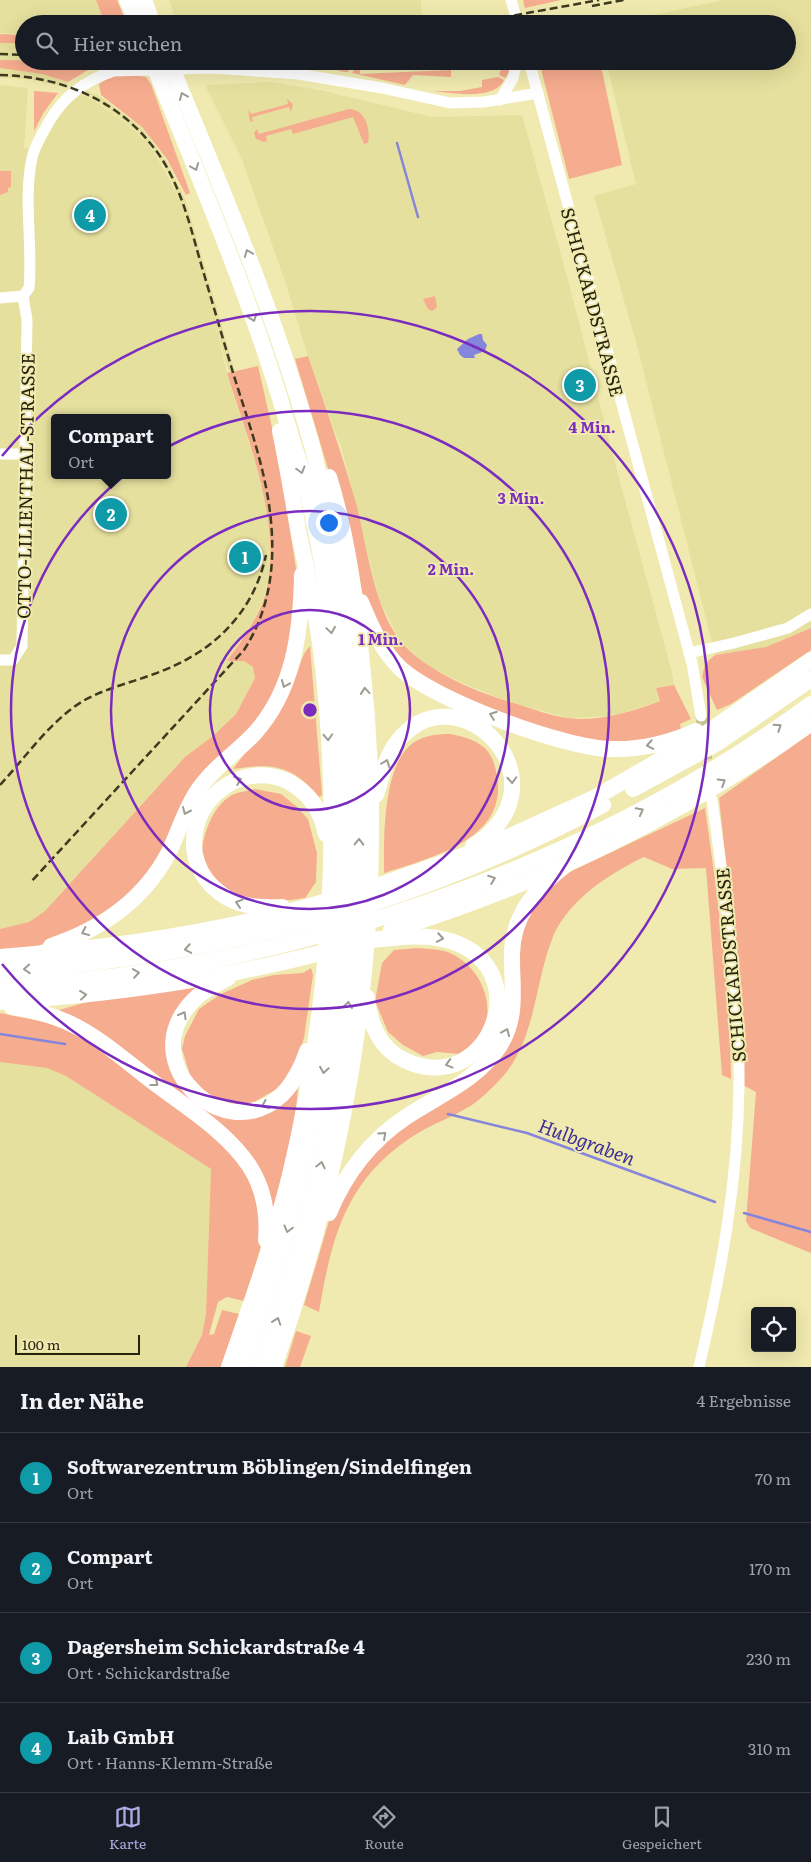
<!DOCTYPE html>
<html lang="de">
<meta charset="utf-8">
<style>
:root{--surface:#171b24;--page:#20242c;--text:#f1f3f6;--muted:#9ea1a6;--line:#363941;--accent:#afaae2}
body{margin:0;font-family:Literata,serif;background:var(--page);color:var(--text)}
.controls{position:absolute;right:15px;bottom:15px;display:grid;overflow:hidden;border-radius:5px;box-shadow:0 5px 20px #0002}
.controls button{width:45px;height:45px;display:grid;place-items:center;padding:0;border:0;border-bottom:1px solid var(--line);background:var(--surface);color:var(--text);font:25px sans-serif}
.scale{position:absolute;left:15px;bottom:12px;width:125px;box-sizing:border-box;padding-left:5px;border:2px solid #26230d;border-top:0;font-size:14px;line-height:18px;white-space:nowrap;color:#26230d;-webkit-text-stroke:4px #f0eab0;paint-order:stroke}
.you{position:absolute;left:328px;top:522px;width:18px;height:18px;margin:-12px;border:4px solid #fff;border-radius:50%;background:#1a73e8;box-shadow:0 0 0 8px #1a73e833}
.badge{display:grid;place-items:center;width:32px;height:32px;border-radius:50%;background:var(--accent);color:#fff;font-size:16px;font-weight:700}
.pin{position:absolute;translate:-50% -50%;border:2px solid #fff;box-shadow:0 1px 5px #0006}
.popup{position:absolute;left:51px;top:414px;width:120px;height:65px;box-sizing:border-box;display:grid;place-content:center;border-radius:5px;background:var(--surface);filter:drop-shadow(0 1px 4px #0005);font-size:16px;white-space:nowrap;color:var(--muted)}
.popup b{font-size:19px;color:var(--text)}
.popup::after{content:'';position:absolute;left:50%;top:100%;margin-left:-10px;border:10px solid transparent;border-top-color:var(--surface)}
.list{margin:0;padding:0;list-style:none}
h2{display:flex;justify-content:space-between;align-items:center;height:65px;margin:0;padding:0 20px;font-size:21px}
h2 small{font-size:16px;font-weight:400;color:var(--muted)}
.list li{display:grid;grid-template-columns:32px 1fr auto;gap:15px;align-items:center;box-sizing:border-box;height:90px;padding:0 20px;border-top:1px solid var(--line)}
.list b{display:block;font-size:19px;white-space:nowrap}
.list p{margin:0;font-size:16px;white-space:nowrap;color:var(--muted)}
.list em{font-size:16px;font-style:normal;color:var(--muted)}
.icon{flex:none;width:28px;height:28px;fill:none;stroke:currentColor;stroke-width:2;stroke-linecap:round;stroke-linejoin:round}
.map{position:relative;flex:none;width:811px;height:1367px;overflow:hidden}
.search{position:absolute;background:var(--surface);box-shadow:0 5px 20px #0002;left:15px;right:15px;top:15px;height:55px;display:flex;align-items:center;gap:12px;box-sizing:border-box;padding:0 18px;border-radius:28px;color:var(--muted);font-size:19px}
.sheet{height:425px;background:var(--surface)}
nav{display:flex;justify-content:space-around;align-items:center;box-sizing:border-box;height:70px;border-top:1px solid var(--line);background:var(--surface);font-size:14px;color:var(--muted)}
nav a{display:grid;justify-items:center;gap:2px}
nav .on{color:var(--accent)}
.map>svg:first-child{display:block}
.built{fill:#e6e09e;fill-rule:evenodd}
.green{fill:#f6ac8e}
.water{fill:#8685dc}
.lines{fill:none;stroke-linecap:round;stroke-linejoin:round}
.stream{stroke:#8685dc;stroke-width:2.5}
.minor-tunnel{stroke:#c8c28f;stroke-width:11;stroke-dasharray:11 5.5;stroke-linecap:butt}
.minor{stroke:#fff;stroke-width:11}
.highway{stroke:#fff;stroke-width:16}
.rail{stroke:#3d3a20;stroke-width:2.5;stroke-dasharray:8 4;stroke-linecap:butt}
.oneway{stroke:#9d9c92}
.ring{fill:none;stroke:#7b2cbf;stroke-width:2.5}
.labels{text-anchor:middle;dominant-baseline:central;stroke-width:4;stroke-linejoin:round;paint-order:stroke}
.street-label{font-size:18px;fill:#26230d;stroke:#f0eab0}
.water-label{font-size:19px;font-style:italic;fill:#3d2e94;stroke:#f0eab0}
.centre{fill:#7b2cbf;stroke:#f0eab0;stroke-width:2.5}
.ring-label{font-size:15px;text-anchor:middle;font-weight:bold;fill:#7b2cbf;stroke:#f0eab0;stroke-width:4;stroke-linejoin:round;paint-order:stroke}
</style>
<div class="map">
<svg width="811" height="1367" viewBox="0 0 811 1367">
<rect width="100%" height="100%" fill="#f0eab0"/>
<g class="built">
<path d="M0,0H96L105,24H24V34L0,33Z"/>
<path d="M169,0H421L422,20L393,24H177Z"/>
<path d="M724,0H811V628L766,647L715,655L638,349L594,196L636,184L606,61H787V24H610Z"/>
<rect x="0" y="43" width="24" height="17"/>
<path d="M0,68L42,74L68,82L64,87L28,79L0,78Z"/>
<path d="M271,82L320,90L432,117L522,115L568,280L620,482L672,672L674,685L656,688L660,701L613,716L568,718L506,701L465,684L427,666L399,639L379,599L341,446L332,425L308,356L285,281L241,157L205,85Z"/>
<path d="M0,85L28,88L24,148L41,149L56,121L72,100L81,94L95,101L136,131L152,149L171,182L178,200L173,183L165,167L153,150L137,131L97,101L81,93L84,90L98,95L141,127L167,162L186,201L271,496L272,584L249,636L265,599L268,581L263,600L253,621L227,661H244L253,667L255,678L236,714L213,736L185,757L45,911L29,922L0,929ZM216,327V328L258,471L227,373ZM55,418H167V475H55Z"/>
<path d="M0,1062L47,1068L66,1076L211,1169L206,1314L202,1335L186,1367H0Z"/>
</g>
<g class="green">
<path d="M96,0H117L127,24H105Z"/>
<path d="M523,0H561L525,8Z"/>
<path d="M0,34L24,35V43H0Z"/>
<path d="M0,60L92,61L98,64L68,82L42,74L0,68Z"/>
<path d="M305,61H341V68H350L348,72H344Z"/>
<path d="M504,61H511L510,71L505,78L499,75Z"/>
<path d="M539,61H600L622,165L569,179Z"/>
<path d="M355,68H360V74L451,70V77L413,75L405,85L352,73Z"/>
<path d="M127,74L146,77L151,84L190,193L186,195L167,159L142,127L101,95L99,84L110,77Z"/>
<path d="M498,77L504,80C494,101 452,93 434,91H460L482,87V80Z"/>
<path d="M34,91L58,93L44,112L34,131Z"/>
<path d="M287,99L293,104L291,112L289,107L252,117L253,122L250,121L248,110L251,114L288,104Z"/>
<path d="M349,109C365,109 371,129 368,143L364,144L353,117L293,134L291,129L266,136L267,141L264,142L256,139L254,133L257,129L259,134Z"/>
<path d="M0,171H11V187L8,188V192L0,195Z"/>
<path d="M435,296L437,307L432,311L428,309L423,299Z"/>
<path d="M308,356C325,406 343,456 357,507C367,547 374,606 399,639C422,670 480,694 517,704C533,709 551,716 568,718C599,722 631,712 660,701L656,688L674,685L691,719L680,724L681,729L662,741L578,742L453,698L402,665L367,611L347,532L295,359Z"/>
<path d="M258,366L279,458L296,569L294,635L274,696L133,894L67,936L31,948L0,952V929L29,922L45,911L185,757L213,736L236,714L255,678L253,667L244,661H227C241,642 256,621 264,599C286,530 247,438 227,373Z"/>
<path d="M811,628V650L731,704L717,710L702,677L705,664L715,655L766,647Z"/>
<path d="M310,646L322,795L319,797C292,765 273,763 233,769C255,741 275,711 293,681C300,670 300,656 310,646Z"/>
<path d="M811,733V1253L750,1228L746,1221L756,1092L743,1085L738,976L719,798Z"/>
<path d="M450,734C475,739 491,745 496,771C512,839 432,857 384,873C384,838 382,761 416,741C427,735 438,734 450,734Z"/>
<path d="M255,789L281,794L296,806L308,819L317,853L316,882L305,898C276,902 241,906 218,884C211,878 206,866 201,857C203,836 211,807 232,795C238,792 248,791 255,789Z"/>
<path d="M705,808C718,898 730,988 731,1079L722,1075L706,868L672,869L644,857C608,874 564,903 551,942C535,985 535,1037 505,1074C495,1085 479,1102 465,1109C450,1118 433,1124 418,1133C347,1177 332,1234 319,1312L304,1305L332,1211L372,1151L500,1056L525,915L561,876Z"/>
<path d="M418,948C428,949 443,949 452,954C483,968 501,1015 475,1042C471,1046 464,1050 459,1054L437,1052L423,1056L403,1045L388,1032L375,1001L382,963L394,950Z"/>
<path d="M311,968L313,975L304,1038L298,1056L280,1087L254,1102L241,1105L213,1100L190,1075L182,1049L185,1036L199,1009L221,994L252,980L274,975L303,973Z"/>
<path d="M210,984L183,1003L180,1085C191,1102 205,1108 222,1115L298,1086L295,1122L272,1215L255,1169L60,1014L59,1010L91,1001Z"/>
<path d="M0,1013L55,1024L87,1041L207,1130L239,1161L256,1193L262,1235L260,1250L244,1301L227,1297L218,1302L209,1335L214,1334L222,1310L239,1314L221,1367H186L202,1335L206,1314L211,1169L66,1076L47,1068L0,1062Z"/>
<path d="M296,1331L311,1336L300,1367H285Z"/>
</g>
<path class="water" d="M479,334H482L483,340L487,345L485,351L474,355L475,358H464L460,355L457,349L468,339Z"/>
<g class="lines">
<g class="stream">
<path d="M397,143L418,217"/>
<path d="M0,1034L65,1044"/>
<path d="M448,1114L527,1133L715,1202"/>
<path d="M744,1213L811,1232"/>
</g>
<path class="minor-tunnel" d="M701,716L709,777"/>
<g class="minor">
<path d="M511,0L518,24"/>
<path d="M529,61L692,663L701,716"/>
<path d="M500,100L513,78L517,61"/>
<path d="M0,298L23,296L29,288C33,245 23,200 32,158C35,145 43,132 50,120C65,95 86,80 114,71L211,68L298,74L382,88L450,103L484,102L538,93"/>
<path d="M0,454H26"/>
<path d="M689,653L734,643L788,628L811,614"/>
<path d="M0,660H13L22,646L27,320L23,296"/>
<path d="M699,1367C721,1274 738,1182 739,1086C740,990 725,895 712,800"/>
</g>
<g class="highway">
<path d="M127,0L137,24"/>
<path d="M144,0L153,24"/>
<path d="M152,61C201,183 253,303 289,429C295,451 303,472 308,494C376,791 345,1082 244,1367"/>
<path d="M169,61C221,186 274,311 311,442C319,470 323,499 329,528C388,815 357,1092 261,1367"/>
<path d="M361,602C371,626 381,649 399,667C433,700 564,748 611,749C640,750 669,743 696,731"/>
<path d="M633,789L719,742L811,679"/>
<path d="M376,795C382,777 385,758 397,742C457,665 573,782 473,846"/>
<path d="M363,891L484,848L596,797L705,734L811,660"/>
<path d="M282,907C260,908 238,907 220,893C174,859 193,791 246,777C259,774 274,775 287,781C309,792 321,810 326,834"/>
<path d="M361,907C444,881 526,846 603,805"/>
<path d="M361,924C522,875 675,804 811,704"/>
<path d="M391,930C539,885 686,814 811,723"/>
<path d="M359,943C370,939 381,939 393,938C556,919 503,1107 404,1060C379,1048 369,1022 367,997"/>
<path d="M51,946C102,929 144,900 169,852C179,831 185,809 198,790C213,768 236,753 254,734C294,690 301,632 302,575"/>
<path d="M0,957C113,948 228,932 337,898"/>
<path d="M0,971C115,964 227,945 337,914"/>
<path d="M228,978C218,984 207,988 198,996C115,1069 263,1184 307,1051"/>
<path d="M0,987C39,983 79,981 118,976C192,966 264,951 335,931"/>
<path d="M0,1002C113,994 226,979 335,949"/>
<path d="M12,1007C31,1010 49,1014 67,1022C100,1037 128,1063 157,1085C189,1109 228,1133 250,1167C264,1189 268,1215 266,1240"/>
<path d="M329,1213C345,1174 370,1141 406,1117C439,1095 476,1081 499,1047C518,1018 512,990 512,958C511,917 535,888 567,864"/>
<path d="M229,1367C251,1304 274,1240 290,1175C331,1002 343,820 320,643C315,606 307,571 299,535C293,500 287,465 280,431"/>
<path d="M274,1367C355,1137 389,907 362,664C356,601 348,538 329,477"/>
</g>
<g class="rail">
<path d="M592,6L624,0"/>
<path d="M467,24L599,0"/>
<path d="M0,54L24,55"/>
<path d="M0,75C57,76 114,98 150,143C179,177 189,222 201,264C211,298 221,332 231,366C245,413 264,462 270,512C276,561 271,608 244,650L30,883"/>
<path d="M0,785C26,757 50,721 83,701C106,688 130,683 154,674C211,654 253,615 266,555"/>
</g>
</g>
<defs><path id="oneway-chevron" d="M-2-3.5L2.5 0L-2 3.5" fill="none" stroke-width="1.6" stroke-linecap="round" stroke-linejoin="round" transform="scale(1.25)"/></defs>
<g class="oneway">
<use href="#oneway-chevron" transform="translate(183 96) rotate(-113)"/>
<use href="#oneway-chevron" transform="translate(195 167) rotate(68)"/>
<use href="#oneway-chevron" transform="translate(248 253) rotate(-112)"/>
<use href="#oneway-chevron" transform="translate(253 318) rotate(70)"/>
<use href="#oneway-chevron" transform="translate(301 470) rotate(74)"/>
<use href="#oneway-chevron" transform="translate(331 630) rotate(82)"/>
<use href="#oneway-chevron" transform="translate(285 684) rotate(113)"/>
<use href="#oneway-chevron" transform="translate(365 691) rotate(-95)"/>
<use href="#oneway-chevron" transform="translate(493 715) rotate(-160)"/>
<use href="#oneway-chevron" transform="translate(778 727) rotate(-34)"/>
<use href="#oneway-chevron" transform="translate(328 737) rotate(87)"/>
<use href="#oneway-chevron" transform="translate(650 745) rotate(170)"/>
<use href="#oneway-chevron" transform="translate(386 763) rotate(-69)"/>
<use href="#oneway-chevron" transform="translate(238 780) rotate(-21)"/>
<use href="#oneway-chevron" transform="translate(512 780) rotate(87)"/>
<use href="#oneway-chevron" transform="translate(722 782) rotate(-32)"/>
<use href="#oneway-chevron" transform="translate(186 811) rotate(114)"/>
<use href="#oneway-chevron" transform="translate(640 811) rotate(-28)"/>
<use href="#oneway-chevron" transform="translate(359 842) rotate(-89)"/>
<use href="#oneway-chevron" transform="translate(492 879) rotate(-21)"/>
<use href="#oneway-chevron" transform="translate(239 903) rotate(-162)"/>
<use href="#oneway-chevron" transform="translate(85 932) rotate(155)"/>
<use href="#oneway-chevron" transform="translate(440 938) rotate(10)"/>
<use href="#oneway-chevron" transform="translate(188 949) rotate(170)"/>
<use href="#oneway-chevron" transform="translate(27 969) rotate(176)"/>
<use href="#oneway-chevron" transform="translate(136 973) rotate(-8)"/>
<use href="#oneway-chevron" transform="translate(83 995) rotate(-6)"/>
<use href="#oneway-chevron" transform="translate(348 1005) rotate(-83)"/>
<use href="#oneway-chevron" transform="translate(183 1015) rotate(-61)"/>
<use href="#oneway-chevron" transform="translate(506 1032) rotate(-67)"/>
<use href="#oneway-chevron" transform="translate(449 1064) rotate(165)"/>
<use href="#oneway-chevron" transform="translate(324 1070) rotate(99)"/>
<use href="#oneway-chevron" transform="translate(155 1083) rotate(37)"/>
<use href="#oneway-chevron" transform="translate(265 1105) rotate(156)"/>
<use href="#oneway-chevron" transform="translate(383 1135) rotate(-42)"/>
<use href="#oneway-chevron" transform="translate(321 1165) rotate(-77)"/>
<use href="#oneway-chevron" transform="translate(288 1229) rotate(105)"/>
<use href="#oneway-chevron" transform="translate(277 1321) rotate(-71)"/>
</g>
<g class="ring">
<circle cx="310" cy="710" r="100"/>
<circle cx="310" cy="710" r="199"/>
<circle cx="310" cy="710" r="299"/>
<path d="M2 456A399 399 0 1 1 2 964"/>
</g>
<g class="labels">
<g class="street-label">
<text transform="translate(593 302) rotate(75)">SCHICKARDSTRASSE</text>
<text transform="translate(25 486) rotate(-89)">OTTO-LILIENTHAL-STRASSE</text>
<text transform="translate(730 965) rotate(-95)">SCHICKARDSTRASSE</text>
</g>
<g class="water-label">
<text transform="translate(587 1141) rotate(20)">Hulbgraben</text>
</g>
</g>
<circle cx="310" cy="710" r="8" class="centre"/>
<g class="ring-label">
<text x="592" y="433">4 Min.</text>
<text x="521" y="504">3 Min.</text>
<text x="451" y="575">2 Min.</text>
<text x="381" y="645">1 Min.</text>
</g>
</svg>
<div class="controls">
<button><svg class="icon" aria-label="locate" viewBox="0 0 24 24"><circle cx="12" cy="12" r="6"/><path d="M12 2v4M12 18v4M2 12h4M18 12h4"/></svg></button>
</div>
<div class="scale">100 m</div>
<div class="you"></div>
<div class="pin badge" style="left:245px;top:557px;background:#0f9aa8">1</div>
<div class="pin badge" style="left:111px;top:514px;background:#0f9aa8">2</div>
<div class="popup"><b>Compart</b>Ort</div>
<div class="pin badge" style="left:580px;top:385px;background:#0f9aa8">3</div>
<div class="pin badge" style="left:90px;top:215px;background:#0f9aa8">4</div>
<div class="search"><svg class="icon" aria-label="search" viewBox="0 0 24 24"><circle cx="10" cy="10" r="6"/><path d="M15 15l6 6"/></svg>Hier suchen</div>
</div>
<section class="sheet">
<h2>In der Nähe<small>4 Ergebnisse</small></h2>
<ul class="list">
<li><span class="badge" style="background:#0f9aa8">1</span><div><b>Softwarezentrum Böblingen/Sindelfingen</b><p>Ort</p></div><em>70 m</em></li>
<li><span class="badge" style="background:#0f9aa8">2</span><div><b>Compart</b><p>Ort</p></div><em>170 m</em></li>
<li><span class="badge" style="background:#0f9aa8">3</span><div><b>Dagersheim Schickardstraße 4</b><p>Ort · Schickardstraße</p></div><em>230 m</em></li>
<li><span class="badge" style="background:#0f9aa8">4</span><div><b>Laib GmbH</b><p>Ort · Hanns-Klemm-Straße</p></div><em>310 m</em></li>
</ul>
</section>
<nav>
<a class="on"><svg class="icon" aria-label="map" viewBox="0 0 24 24"><path d="M3 6l6-2 6 2 6-2v14l-6 2-6-2-6 2zM9 4v14M15 6v14"/></svg>Karte</a>
<a><svg class="icon" aria-label="directions" viewBox="0 0 24 24"><path d="M12 3l9 9-9 9-9-9zM9 14v-3h6M13 9l2 2-2 2"/></svg>Route</a>
<a><svg class="icon" aria-label="saved" viewBox="0 0 24 24"><path d="M7 4h10v16l-5-4-5 4z"/></svg>Gespeichert</a>
</nav>
